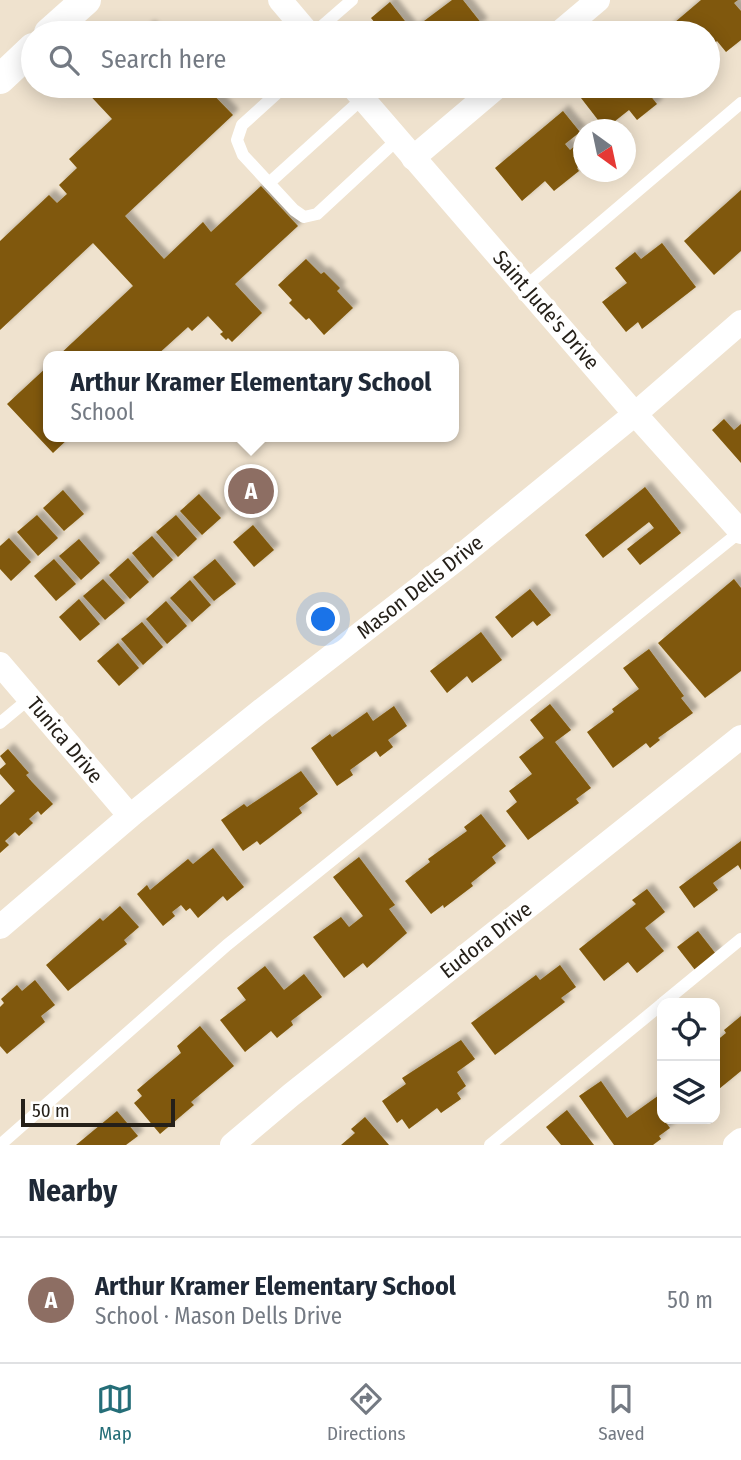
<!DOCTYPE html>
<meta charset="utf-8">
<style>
:root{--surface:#fff;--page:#f2f2f3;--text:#1f2937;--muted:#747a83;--line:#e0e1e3;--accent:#256e78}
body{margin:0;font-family:"Fira Sans Condensed",sans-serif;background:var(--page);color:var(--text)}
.controls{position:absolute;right:21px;bottom:21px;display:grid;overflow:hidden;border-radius:14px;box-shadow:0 4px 18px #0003}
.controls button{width:63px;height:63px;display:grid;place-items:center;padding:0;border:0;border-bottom:2px solid var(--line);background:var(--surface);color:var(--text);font:35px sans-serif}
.compass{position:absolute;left:573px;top:119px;width:63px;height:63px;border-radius:50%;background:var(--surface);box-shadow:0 4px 18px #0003;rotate:147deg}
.scale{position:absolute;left:21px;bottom:18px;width:154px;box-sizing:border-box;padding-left:7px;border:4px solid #252019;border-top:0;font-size:19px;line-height:24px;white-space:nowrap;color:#252019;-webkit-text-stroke:5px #fff;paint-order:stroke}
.you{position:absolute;left:324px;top:620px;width:24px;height:24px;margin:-18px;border:5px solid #fff;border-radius:50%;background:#1a73e8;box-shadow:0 0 0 10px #1a73e833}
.badge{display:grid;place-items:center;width:46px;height:46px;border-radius:50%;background:var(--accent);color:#fff;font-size:23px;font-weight:700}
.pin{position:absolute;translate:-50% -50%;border:4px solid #fff;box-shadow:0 2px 7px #0006}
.popup{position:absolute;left:43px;top:351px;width:416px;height:91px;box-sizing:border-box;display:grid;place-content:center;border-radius:14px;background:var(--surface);filter:drop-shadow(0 2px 5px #0005);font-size:23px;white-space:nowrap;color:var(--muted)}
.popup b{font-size:26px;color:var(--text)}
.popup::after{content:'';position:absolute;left:50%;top:100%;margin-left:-14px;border:14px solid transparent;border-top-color:var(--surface)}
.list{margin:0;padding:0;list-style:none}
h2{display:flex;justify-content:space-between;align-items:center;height:91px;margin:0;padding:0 28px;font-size:30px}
h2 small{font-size:23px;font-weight:400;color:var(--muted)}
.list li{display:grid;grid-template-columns:46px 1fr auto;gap:21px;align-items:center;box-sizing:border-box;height:126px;padding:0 28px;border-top:2px solid var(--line)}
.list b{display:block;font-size:26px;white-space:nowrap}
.list p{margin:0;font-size:23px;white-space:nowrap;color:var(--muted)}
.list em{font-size:23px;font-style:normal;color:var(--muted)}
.icon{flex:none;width:38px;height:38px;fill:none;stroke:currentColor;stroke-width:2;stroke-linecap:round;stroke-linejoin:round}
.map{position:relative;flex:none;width:741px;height:1145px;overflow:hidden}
.search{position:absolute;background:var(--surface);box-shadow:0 4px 18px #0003;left:21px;right:21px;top:21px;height:77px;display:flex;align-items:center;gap:18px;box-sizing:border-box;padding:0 24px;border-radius:38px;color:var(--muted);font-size:26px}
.sheet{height:217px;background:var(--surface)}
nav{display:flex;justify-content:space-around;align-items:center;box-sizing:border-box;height:98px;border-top:2px solid var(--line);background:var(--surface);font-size:19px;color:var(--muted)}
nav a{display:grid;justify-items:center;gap:4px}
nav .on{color:var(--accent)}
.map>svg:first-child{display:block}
.building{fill:#805909;filter:url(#shadow)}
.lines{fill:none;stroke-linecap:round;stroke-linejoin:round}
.service{stroke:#fff;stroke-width:12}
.minor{stroke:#fff;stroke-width:24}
.tertiary{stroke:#fff;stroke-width:30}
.labels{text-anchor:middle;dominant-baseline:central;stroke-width:7;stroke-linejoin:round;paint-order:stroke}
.street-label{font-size:21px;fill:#252019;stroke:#fff}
</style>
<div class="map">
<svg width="741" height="1145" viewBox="0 0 741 1145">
<defs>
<filter id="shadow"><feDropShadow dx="6" dy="-6" stdDeviation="2" flood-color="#0004"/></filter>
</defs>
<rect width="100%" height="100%" fill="#efe2ce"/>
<g class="building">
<path d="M452,0H463L482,24L469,33H383L371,18L390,2L412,30Z"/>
<path d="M701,0H738L734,3L741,11V40L726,52L717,41L708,49V33H673L668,28Z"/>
<path d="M149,26L156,33H141Z"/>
<path d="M85,86H205L233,115L125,216L164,259L203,222L211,232L261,186L298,226L235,284L262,313L232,342L228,338L226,340L220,334L223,332L208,316L192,331L188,327L156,356H58L133,286L93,243L0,330V241L49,195L57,203L67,194L59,185L77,168L69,159L112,119L83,88Z"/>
<path d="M597,86H659L649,94L657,104L637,120L629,110L605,129L581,98Z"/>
<path d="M563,111L580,132L565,144L570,150L578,143L584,150V163L577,168L579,171L554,191L545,181L522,201L495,168Z"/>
<path d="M741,190V251L714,275L684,241Z"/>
<path d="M662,243L696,287L642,329L638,322L626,332L602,302L627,283L615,268L635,252L641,259Z"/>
<path d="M306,259L321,274L324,272L340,288L337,291L353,308L324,335L309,318L306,320L289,303L292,300L278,285Z"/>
<path d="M48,366V437H70L53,453L7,404Z"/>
<path d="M724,419L734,430L741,424V463L712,430Z"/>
<path d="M645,487L681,533L640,565L627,549L654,528L649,522L603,558L585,535Z"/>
<path d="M63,490L84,514L64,531L43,508Z"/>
<path d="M199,494L221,518L202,535L180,511Z"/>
<path d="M37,515L58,538L38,556L17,532Z"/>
<path d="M176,515L197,539L178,557L156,532Z"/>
<path d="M253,525L274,550L254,567L233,542Z"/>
<path d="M152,536L173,560L153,578L132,553Z"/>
<path d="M9,538L31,562L11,581L0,569V546Z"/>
<path d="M79,539L100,563L81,580L59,556Z"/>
<path d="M128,558L149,582L130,599L109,575Z"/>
<path d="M54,559L76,584L56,601L34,576Z"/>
<path d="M215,559L236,584L214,601L193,577Z"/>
<path d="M103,579L125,603L105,620L83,596Z"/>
<path d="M734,579L741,588V671L705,698L658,643Z"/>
<path d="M190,580L211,605L192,622L170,598Z"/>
<path d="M530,589L551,615L537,626L533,621L512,638L495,617Z"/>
<path d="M79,599L100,624L80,641L59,617Z"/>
<path d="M166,601L187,626L167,644L146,619Z"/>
<path d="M142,622L163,647L143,665L121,639Z"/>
<path d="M481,632L502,660L472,683L467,676L447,693L430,671Z"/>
<path d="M118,643L139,668L119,686L97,661Z"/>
<path d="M649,649L684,696L681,698L693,713L658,738L660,740L650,748L646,743L613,768L587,732L614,712L612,709L639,689L623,668Z"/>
<path d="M550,704L571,730L555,742L591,788L576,799L579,803L528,840L506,811L517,802L509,791L532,774L519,757L544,738L530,720Z"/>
<path d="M394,706L407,726L388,740L393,747L380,757L376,751L350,770L353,775L337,786L311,748L330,734L332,737L367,712L373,721Z"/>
<path d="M8,749L29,773L26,775L32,782L53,804L41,815L38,811L29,819L33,823L19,836L15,832L5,841L9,845L0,853V805L15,791L0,774V769L6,764L0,756Z"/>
<path d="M301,771L318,794L299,808L302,813L260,845L257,841L243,851L221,820L244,804L247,807Z"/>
<path d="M481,814L506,846L492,857L496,863L471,883L473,886L444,908L443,905L431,914L405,881L430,862L428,859L467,831L464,827Z"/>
<path d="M741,841V870L738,865L713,883L718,890L694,908L679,887Z"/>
<path d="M213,848L244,887L227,901L223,896L198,918L190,908L186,911L181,905L172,912L175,916L163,926L137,894L147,885L150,890L188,859L193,864Z"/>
<path d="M359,857L395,905L389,909L407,933L367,968L363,963L344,978L313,937L341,917L349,927L363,916L333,877Z"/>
<path d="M647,889L665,912L645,928L664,951L637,973L628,962L604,981L579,949L636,904L632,900Z"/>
<path d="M120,906L139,927L124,940L127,944L68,991L46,965L100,918L103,921Z"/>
<path d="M698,931L716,954L695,970L677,947Z"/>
<path d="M560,965L576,987L561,998L565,1002L495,1055L471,1023L536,975L540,980Z"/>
<path d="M265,966L284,990L304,974L322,997L291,1021L293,1025L277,1038L271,1031L245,1052L220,1020L246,1000L237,988Z"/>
<path d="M35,980L55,1005L41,1016L45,1022L7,1054L0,1046V1007L4,1003L1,999L17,985L22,991Z"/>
<path d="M741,1016V1071L719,1089L715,1084V1042L726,1033L724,1030Z"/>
<path d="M200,1026L234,1066L191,1102L194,1105L160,1134L134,1103L142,1096L137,1090L181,1053L177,1046Z"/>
<path d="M461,1040L475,1059L457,1072L466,1086L457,1093L461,1099L441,1113L437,1108L409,1129L402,1119L397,1123L382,1101L406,1084L402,1078Z"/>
<path d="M601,1081L627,1118L662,1093V1119H675L667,1124L670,1128L659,1136L661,1139L653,1145H614L579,1096Z"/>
<path d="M567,1110L594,1145H561L546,1127Z"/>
<path d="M117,1111L138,1136L126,1145H76Z"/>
<path d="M365,1117L389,1145H341L355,1133L351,1129Z"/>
</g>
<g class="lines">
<g class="service">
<path d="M314,33L352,0"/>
<path d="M285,86L242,125L237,140L243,155L294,210L304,217L317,214L398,139"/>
<path d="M269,183L363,98"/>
<path d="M526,286L741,103"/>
<path d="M0,723L30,698"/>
<path d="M663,1003L741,939"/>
<path d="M0,1145L227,945L741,531"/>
<path d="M490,1145L662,1004"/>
</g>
<g class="minor">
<path d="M280,0L308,33"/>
<path d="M559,33L598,0"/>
<path d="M352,86L635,414L741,532"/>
<path d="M413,158L498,86"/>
<path d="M0,664L130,816"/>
<path d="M0,927L130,816L258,713L462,555L635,414L741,322"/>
<path d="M232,1145L291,1095L741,737"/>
<path d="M735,1145L741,1140"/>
</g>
<g class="tertiary">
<path d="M49,33L86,0"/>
<path d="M0,79L33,48"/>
</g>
</g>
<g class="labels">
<g class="street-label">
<text transform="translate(546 310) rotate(49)">Saint Jude's Drive</text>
<text transform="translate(420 587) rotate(-38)">Mason Dells Drive</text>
<text transform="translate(65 740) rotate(50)">Tunica Drive</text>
<text transform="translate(486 940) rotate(-38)">Eudora Drive</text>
</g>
</g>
</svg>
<div class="controls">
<button><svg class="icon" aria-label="locate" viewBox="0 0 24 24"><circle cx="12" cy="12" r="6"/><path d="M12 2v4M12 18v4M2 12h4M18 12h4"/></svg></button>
<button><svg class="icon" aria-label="layers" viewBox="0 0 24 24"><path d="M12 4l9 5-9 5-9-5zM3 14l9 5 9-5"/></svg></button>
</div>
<svg class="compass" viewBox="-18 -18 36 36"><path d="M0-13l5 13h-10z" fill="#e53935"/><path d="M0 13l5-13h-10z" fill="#747a83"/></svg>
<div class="scale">50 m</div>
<div class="you"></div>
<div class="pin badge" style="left:251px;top:491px;background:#8d6e63">A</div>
<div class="popup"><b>Arthur Kramer Elementary School</b>School</div>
<div class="search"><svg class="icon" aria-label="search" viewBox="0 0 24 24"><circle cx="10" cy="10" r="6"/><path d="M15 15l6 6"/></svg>Search here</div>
</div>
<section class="sheet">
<h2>Nearby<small></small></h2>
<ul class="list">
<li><span class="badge" style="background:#8d6e63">A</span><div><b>Arthur Kramer Elementary School</b><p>School · Mason Dells Drive</p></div><em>50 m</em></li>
</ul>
</section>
<nav>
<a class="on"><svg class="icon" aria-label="map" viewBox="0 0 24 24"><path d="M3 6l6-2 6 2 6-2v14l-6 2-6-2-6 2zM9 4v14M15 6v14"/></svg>Map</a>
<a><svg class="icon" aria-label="directions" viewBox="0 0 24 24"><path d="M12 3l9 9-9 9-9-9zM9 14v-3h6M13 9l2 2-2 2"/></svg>Directions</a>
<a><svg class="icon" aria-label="saved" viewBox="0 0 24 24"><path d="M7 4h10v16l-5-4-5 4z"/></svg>Saved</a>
</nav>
